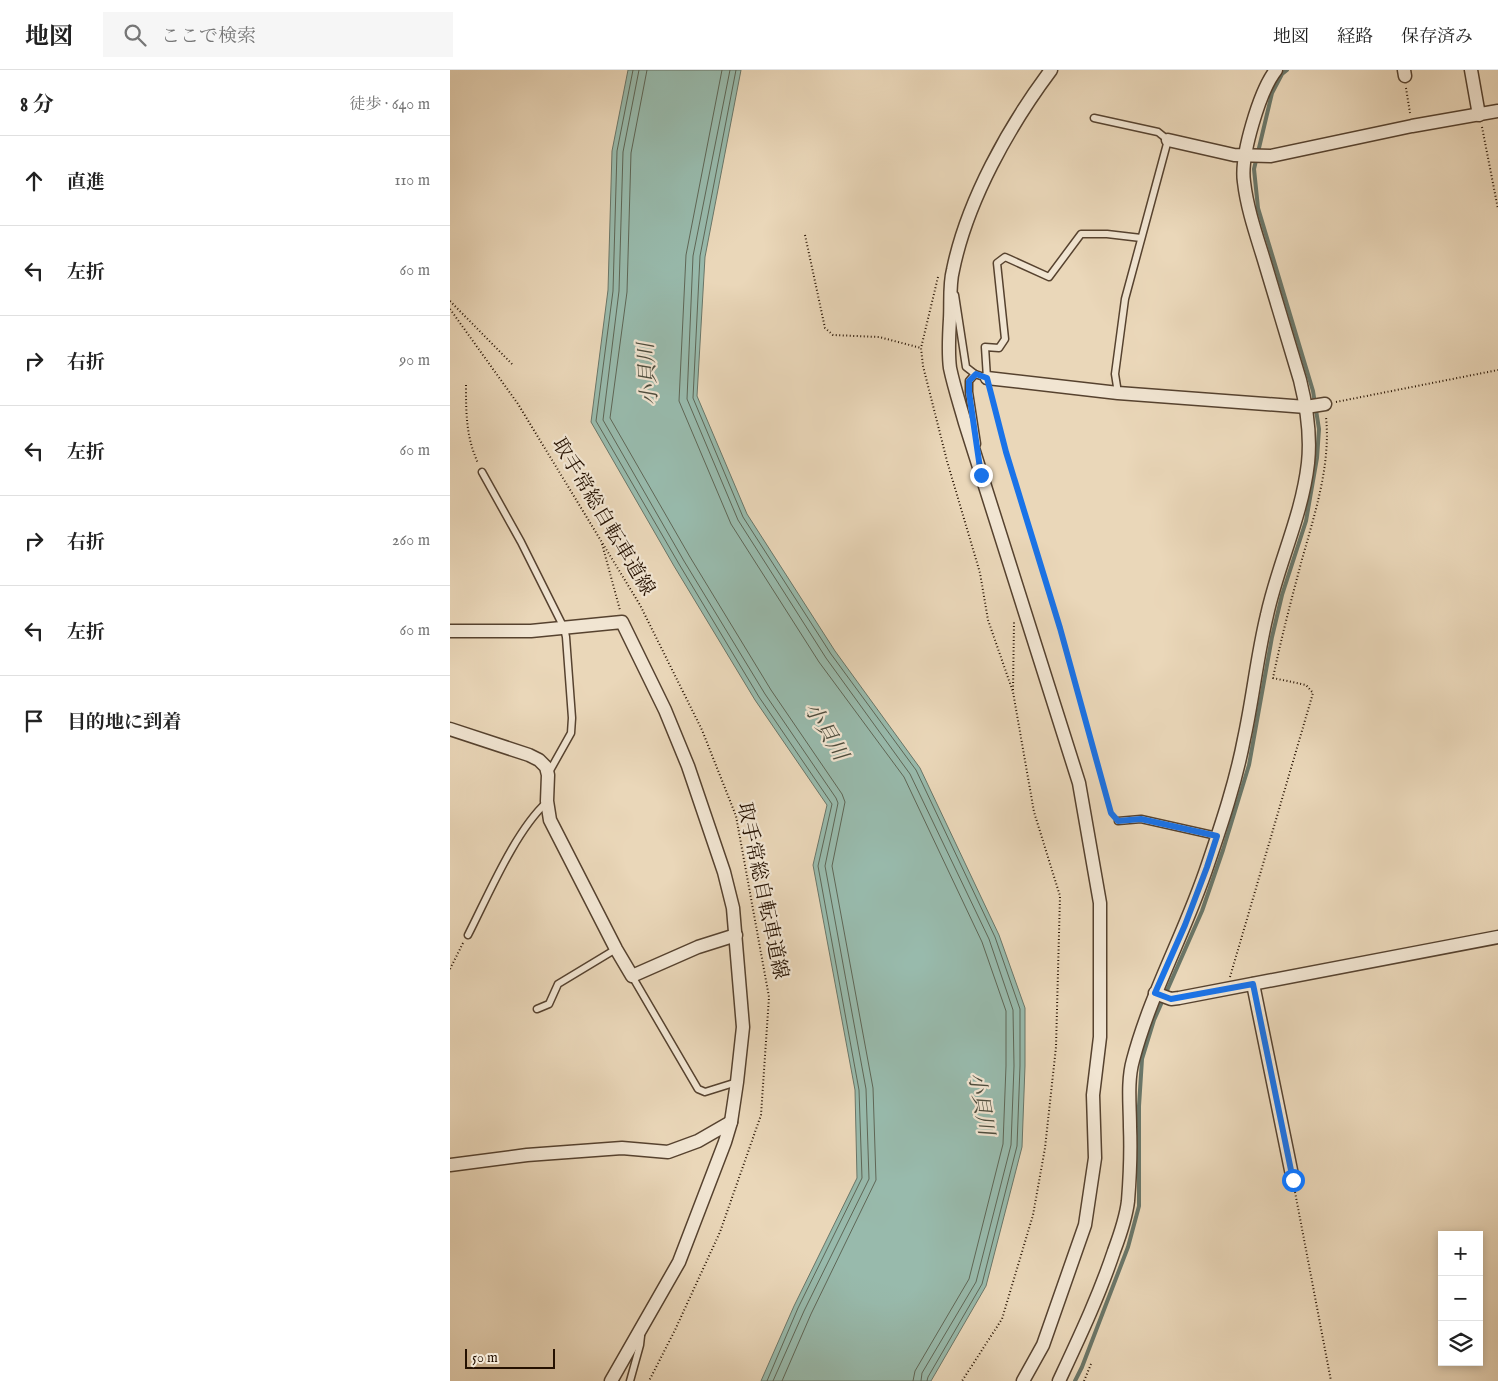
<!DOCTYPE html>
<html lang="ja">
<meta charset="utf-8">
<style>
:root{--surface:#fff;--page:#f6f6f6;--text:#222;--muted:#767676;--line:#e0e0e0}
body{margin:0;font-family:"IM FELL English","Noto Serif JP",serif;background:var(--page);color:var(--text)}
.controls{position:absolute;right:15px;bottom:15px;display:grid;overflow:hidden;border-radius:0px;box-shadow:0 2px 8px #0003}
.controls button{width:45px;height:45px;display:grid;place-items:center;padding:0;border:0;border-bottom:1px solid var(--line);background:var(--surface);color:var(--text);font:25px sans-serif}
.scale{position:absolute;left:15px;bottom:12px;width:90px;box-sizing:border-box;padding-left:5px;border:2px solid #251101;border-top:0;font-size:14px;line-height:18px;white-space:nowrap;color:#251101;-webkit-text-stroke:4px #f1e5d2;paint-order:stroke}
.stop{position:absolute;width:15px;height:15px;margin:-11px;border:4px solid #1a73e8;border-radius:50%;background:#fff}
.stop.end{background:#1a73e8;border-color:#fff;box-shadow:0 1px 5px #0008}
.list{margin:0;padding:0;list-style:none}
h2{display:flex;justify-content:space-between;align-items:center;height:65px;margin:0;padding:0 20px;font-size:21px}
h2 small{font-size:16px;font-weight:400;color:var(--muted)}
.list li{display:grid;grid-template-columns:32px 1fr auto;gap:15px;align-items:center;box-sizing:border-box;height:90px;padding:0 20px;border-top:1px solid var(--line)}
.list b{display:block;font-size:19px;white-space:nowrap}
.list em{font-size:16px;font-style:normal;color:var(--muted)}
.icon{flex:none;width:28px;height:28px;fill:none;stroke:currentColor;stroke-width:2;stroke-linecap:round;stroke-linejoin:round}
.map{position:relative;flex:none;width:1048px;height:1311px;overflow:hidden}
header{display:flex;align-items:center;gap:30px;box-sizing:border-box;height:70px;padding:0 25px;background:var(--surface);border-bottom:1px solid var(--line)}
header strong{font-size:24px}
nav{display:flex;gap:28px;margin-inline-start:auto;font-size:18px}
.search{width:350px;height:45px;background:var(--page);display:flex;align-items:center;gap:12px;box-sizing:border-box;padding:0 18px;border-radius:0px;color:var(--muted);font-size:19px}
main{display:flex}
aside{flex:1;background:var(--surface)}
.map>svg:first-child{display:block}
.water{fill:#98baac;stroke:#6a7668}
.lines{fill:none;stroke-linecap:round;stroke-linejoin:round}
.shore{stroke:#5e6656;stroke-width:1}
.stream{stroke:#6a7668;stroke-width:4}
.lane-casing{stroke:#56422f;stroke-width:9}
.street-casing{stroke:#56422f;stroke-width:15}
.path{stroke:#251101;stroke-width:2;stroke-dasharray:1 2.5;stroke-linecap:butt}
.lane{stroke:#f1e5d2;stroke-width:6}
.street{stroke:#f1e5d2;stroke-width:12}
.route{stroke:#1a73e8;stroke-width:6}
.labels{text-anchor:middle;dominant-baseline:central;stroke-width:4.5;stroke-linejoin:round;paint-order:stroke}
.street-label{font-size:20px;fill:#251101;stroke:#f1e5d2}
.water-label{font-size:21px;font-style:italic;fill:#4d4c3d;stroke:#f1e5d2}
</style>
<header>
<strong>地図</strong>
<div class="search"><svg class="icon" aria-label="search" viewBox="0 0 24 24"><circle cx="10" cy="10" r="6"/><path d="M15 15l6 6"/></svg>ここで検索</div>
<nav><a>地図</a><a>経路</a><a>保存済み</a></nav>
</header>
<main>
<aside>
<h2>8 分<small>徒歩 · 640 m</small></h2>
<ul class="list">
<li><svg class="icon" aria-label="ahead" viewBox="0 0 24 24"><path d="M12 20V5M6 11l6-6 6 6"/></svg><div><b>直進</b></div><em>110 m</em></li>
<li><svg class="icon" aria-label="left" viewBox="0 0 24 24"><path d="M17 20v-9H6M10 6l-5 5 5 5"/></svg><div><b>左折</b></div><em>60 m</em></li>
<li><svg class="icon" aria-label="right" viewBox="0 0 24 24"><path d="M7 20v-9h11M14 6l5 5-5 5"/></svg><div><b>右折</b></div><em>90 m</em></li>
<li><svg class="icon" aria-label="left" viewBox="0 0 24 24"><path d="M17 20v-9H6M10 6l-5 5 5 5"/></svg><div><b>左折</b></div><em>60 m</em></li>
<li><svg class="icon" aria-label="right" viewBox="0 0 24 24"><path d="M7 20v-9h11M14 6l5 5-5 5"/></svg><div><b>右折</b></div><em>260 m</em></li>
<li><svg class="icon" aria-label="left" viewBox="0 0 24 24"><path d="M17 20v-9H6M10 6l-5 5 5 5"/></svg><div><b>左折</b></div><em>60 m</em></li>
<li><svg class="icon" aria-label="arrive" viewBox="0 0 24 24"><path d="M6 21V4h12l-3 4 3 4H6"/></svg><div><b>目的地に到着</b></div></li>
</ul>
</aside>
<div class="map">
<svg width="1048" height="1311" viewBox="0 0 1048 1311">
<rect width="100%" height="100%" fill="#ead7b9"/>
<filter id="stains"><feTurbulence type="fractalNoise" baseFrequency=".004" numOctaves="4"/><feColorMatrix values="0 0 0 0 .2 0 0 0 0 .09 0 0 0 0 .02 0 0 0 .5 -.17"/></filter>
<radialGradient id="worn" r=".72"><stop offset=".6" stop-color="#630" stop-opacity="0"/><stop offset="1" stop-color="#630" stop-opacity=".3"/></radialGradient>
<path class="water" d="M178,0H291L255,187L247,326L297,444L385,581L470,698L549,865L575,938V996L572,1077L536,1216L481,1311H311L344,1236L407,1108L405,1020L363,795L377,735L305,630L224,496L141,352L158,220L162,81Z"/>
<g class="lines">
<g class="shore">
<path d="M183,0L167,81L163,221L146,351L229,494L309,627L382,734L368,796L409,1020L412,1108L348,1238L317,1311"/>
<path d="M189,0L173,82L169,221L153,350L234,491L315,624L386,728L388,733L375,796L416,1019L419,1109L354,1241L323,1311"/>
<path d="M197,0L181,83L177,222L160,348L240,487L321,620L392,724L395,732L382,796L423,1018L426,1110L361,1244L332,1311"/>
<path d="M272,0L236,185L229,331L281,454L369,592L454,707L532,872L556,941V996L553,1074L519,1209L465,1301L463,1311"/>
<path d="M280,0L243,186L237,329L288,450L376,588L460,704L539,869L563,940L564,996L561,1075L526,1212L472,1303L471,1311"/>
<path d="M286,0L250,186L243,328L293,447L381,584L466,700L545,867L570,939V996L567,1076L532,1214L478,1307L477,1311"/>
</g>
<path class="stream" d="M625,1311L632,1297L678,1177L689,1136V1036L692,989L704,950L752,841L773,780L799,695L822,567L832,525L856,451L867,388L869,359L863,321L808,138L804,99L822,23L832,4L837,0"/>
<g class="lane-casing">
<g id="lane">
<path d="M644,48L708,62L718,70L675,229L665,304L668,323"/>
<path d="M505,225L516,297L525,304L519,311V322L527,374"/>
<path d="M525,304L537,308L535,277L549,278L555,269L547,193L555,187L599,207L631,164H657L691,168"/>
<path d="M32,402L71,472L114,558L116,567L122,648L121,663L98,704"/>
<path d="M668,751L691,749L767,766"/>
<path d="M18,865C38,826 65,761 97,732"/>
<path d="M182,906L248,1019L255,1022L287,1012"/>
<path d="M87,939L99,934L108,914L166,879"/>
<path d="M180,1311L190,1275L191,1266"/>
</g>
</g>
<g class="street-casing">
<g id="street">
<path d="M954,0L955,6"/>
<path d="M1021,0L1029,45"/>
<path d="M718,70L784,85L821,86L962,56L1048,41"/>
<path d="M537,308L668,323L856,337L875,334"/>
<path d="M0,561H81L172,552L215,640L238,696L274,802L283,838L293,957L287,1012L281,1052L275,1072L229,1192L161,1311"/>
<path d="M0,659L79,685L89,690L96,697L98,705L97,731L100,750L166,879L182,906L248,877L286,865"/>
<path d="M803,914L843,1110"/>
<path d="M705,923L721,929L729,928L1048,867"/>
<path d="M0,1095L77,1085L172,1078L218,1082L248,1071L281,1052"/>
<path d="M573,1311L593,1275L635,1155L645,1088L643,1025L650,967V833L629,713L515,353C510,335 504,317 500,298C498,283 499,265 500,249C501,233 499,215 503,200C517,131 559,56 601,0"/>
<path d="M609,1311C629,1268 649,1226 664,1181C670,1165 676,1148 678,1131C680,1106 681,1082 680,1057C680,1036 677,1011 683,990C701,922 736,861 758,794C772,753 786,711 794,669C803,628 807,586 817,545C828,494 852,446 858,393C861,365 857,338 850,310C838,270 826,230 814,190C806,164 797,138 794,112C790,86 810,20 826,0"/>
</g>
</g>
<g class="path">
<path d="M956,18L960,43"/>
<path d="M1032,57L1048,139"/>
<path d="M355,165L375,258L383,265L429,267L471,278"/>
<path d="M488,207L471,278L473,296L497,391L530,503L538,550L563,622L584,742L610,826L606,977L595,1078L583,1145L552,1249L512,1311"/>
<path d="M0,231L63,295"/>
<path d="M0,239L68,334L190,535L252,660L286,746L319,927L311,1045L270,1162L225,1260L199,1311"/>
<path d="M16,315C16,343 16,367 28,393"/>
<path d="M540,321L556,382L610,558L661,744"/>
<path d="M886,332L1048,300"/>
<path d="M152,474L170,540"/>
<path d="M563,620L564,552"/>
<path d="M0,899L13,873"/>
<path d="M780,907L863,623L856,615L823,608C831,569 841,531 851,493C864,446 881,396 876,347"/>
<path d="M845,1122L881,1311"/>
<path d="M634,1311L641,1294"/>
</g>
<use href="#lane" class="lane"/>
<use href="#street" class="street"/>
</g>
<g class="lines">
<path class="route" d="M531,405L519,322V311L526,304L537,308L556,382L610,558L661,743L668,751L691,749L767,766L757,797L735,855L705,923L721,929L803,914L843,1110"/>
</g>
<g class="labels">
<g class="street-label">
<text transform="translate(153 447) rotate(59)">取手常総自転車道線</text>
<text transform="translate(312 821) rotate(78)">取手常総自転車道線</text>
</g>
<g class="water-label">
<text transform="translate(199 304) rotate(-94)">小貝川</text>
<text transform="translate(375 662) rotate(59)">小貝川</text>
<text transform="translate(530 1034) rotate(80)">小貝川</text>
</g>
</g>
<rect width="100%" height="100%" filter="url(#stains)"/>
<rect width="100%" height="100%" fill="url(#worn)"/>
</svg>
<div class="controls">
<button>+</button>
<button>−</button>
<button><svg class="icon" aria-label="layers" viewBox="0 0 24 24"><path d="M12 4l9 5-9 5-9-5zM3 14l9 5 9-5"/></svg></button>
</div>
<div class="scale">50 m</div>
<div class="stop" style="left:843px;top:1110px"></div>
<div class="stop end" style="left:531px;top:405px"></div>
</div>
</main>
